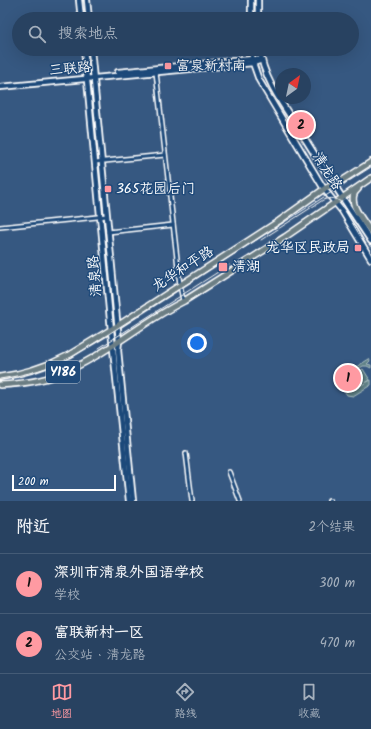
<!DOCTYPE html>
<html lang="zh">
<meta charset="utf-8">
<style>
:root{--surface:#284261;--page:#344d6a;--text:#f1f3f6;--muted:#a5b0bd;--line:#445b76;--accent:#ff9aa2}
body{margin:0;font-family:Kalam,"LXGW WenKai TC",sans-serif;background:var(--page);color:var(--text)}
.compass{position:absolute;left:275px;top:68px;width:36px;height:36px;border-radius:50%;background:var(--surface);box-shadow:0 4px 16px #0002;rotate:33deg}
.scale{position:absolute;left:12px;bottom:10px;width:104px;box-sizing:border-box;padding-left:4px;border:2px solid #fff;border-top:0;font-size:11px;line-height:14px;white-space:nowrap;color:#fff;-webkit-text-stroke:3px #1f4a7a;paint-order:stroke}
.you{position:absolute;left:197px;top:343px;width:14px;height:14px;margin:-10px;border:3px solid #fff;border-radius:50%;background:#1a73e8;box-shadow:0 0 0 6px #1a73e833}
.badge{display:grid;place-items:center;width:26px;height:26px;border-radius:50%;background:var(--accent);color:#111;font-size:13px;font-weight:700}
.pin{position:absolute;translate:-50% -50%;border:2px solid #fff;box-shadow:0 1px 4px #0006}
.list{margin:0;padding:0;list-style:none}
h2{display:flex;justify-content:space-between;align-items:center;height:52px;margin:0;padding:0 16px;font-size:17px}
h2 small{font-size:13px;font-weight:400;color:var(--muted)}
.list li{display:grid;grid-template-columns:26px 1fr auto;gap:12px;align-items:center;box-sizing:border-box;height:60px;padding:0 16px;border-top:1px solid var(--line)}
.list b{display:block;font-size:15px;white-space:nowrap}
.list p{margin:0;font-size:13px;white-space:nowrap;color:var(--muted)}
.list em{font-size:13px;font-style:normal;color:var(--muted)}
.icon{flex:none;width:22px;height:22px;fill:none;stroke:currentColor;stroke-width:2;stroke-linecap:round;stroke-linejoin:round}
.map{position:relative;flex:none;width:371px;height:501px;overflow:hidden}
.search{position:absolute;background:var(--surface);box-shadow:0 4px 16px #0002;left:12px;right:12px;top:12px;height:44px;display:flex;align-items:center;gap:10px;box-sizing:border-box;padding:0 14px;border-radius:22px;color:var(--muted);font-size:15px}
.sheet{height:172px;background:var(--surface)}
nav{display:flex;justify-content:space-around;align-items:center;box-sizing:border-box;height:56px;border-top:1px solid var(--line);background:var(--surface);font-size:11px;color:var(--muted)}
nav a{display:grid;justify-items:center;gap:2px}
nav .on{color:var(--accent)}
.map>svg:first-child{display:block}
.green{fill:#5e8186;stroke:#aec0c2}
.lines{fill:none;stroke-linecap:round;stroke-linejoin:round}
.street-casing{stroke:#fff;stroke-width:6}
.secondary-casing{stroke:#fff;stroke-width:8}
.primary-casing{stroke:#fff;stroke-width:8}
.street{stroke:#1f4a7a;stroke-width:3}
.secondary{stroke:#1f4a7a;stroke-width:4.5}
.primary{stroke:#6c7e84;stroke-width:5}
.tram{stroke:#fff;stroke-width:1}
.rail{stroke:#fff;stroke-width:1}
.poi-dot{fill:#ff9aa2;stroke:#1f4a7a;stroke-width:1.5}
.labels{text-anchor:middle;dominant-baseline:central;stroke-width:3;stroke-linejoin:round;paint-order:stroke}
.shield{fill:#1f4a7a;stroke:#bcc9d7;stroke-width:1}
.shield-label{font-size:13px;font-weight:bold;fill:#fff}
.poi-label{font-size:14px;fill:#fff;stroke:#1f4a7a;text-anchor:start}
.street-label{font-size:14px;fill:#fff;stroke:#1f4a7a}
</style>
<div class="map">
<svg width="371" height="501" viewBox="0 0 371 501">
<rect width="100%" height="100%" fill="#365881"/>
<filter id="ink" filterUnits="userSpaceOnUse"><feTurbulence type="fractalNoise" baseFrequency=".025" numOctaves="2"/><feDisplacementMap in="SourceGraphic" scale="8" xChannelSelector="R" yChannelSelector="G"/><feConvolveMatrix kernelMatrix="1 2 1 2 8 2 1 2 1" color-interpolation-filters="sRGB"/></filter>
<g filter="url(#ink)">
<g class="green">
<path d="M369,359L370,361L367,364L371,365V368L367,366H363L346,377L343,383L346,389L350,391L371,380V385L353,396L347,395L340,385V380L336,383L335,380Z"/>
<path d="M363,369L370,380L353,390L346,379Z"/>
</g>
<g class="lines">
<g class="street-casing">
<g id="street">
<path d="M156,72L180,285L183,301"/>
<path d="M95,162L165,155"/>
<path d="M0,227L107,216"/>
<path d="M108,232L173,225"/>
<path d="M186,453L192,501"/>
<path d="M229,472L240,501"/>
<path d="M329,501H330"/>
</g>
</g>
<g class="secondary-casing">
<g id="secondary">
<path d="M79,0L81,19"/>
<path d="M87,0L89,19"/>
<path d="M251,19V0"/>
<path d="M258,19V0"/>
<path d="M84,49L111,330L129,501"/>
<path d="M91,49L119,341L118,350L133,501"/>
<path d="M251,49L253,63L259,80L324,189L342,211L371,259"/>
<path d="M260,49C262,77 285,108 300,131C323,168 347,205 371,241"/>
<path d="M118,72L253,59L260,60"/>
<path d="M0,87L253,63L262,60"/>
</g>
</g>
<g class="primary-casing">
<g id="primary">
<path d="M358,189C344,200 364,221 371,232"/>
<path d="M0,377L17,374L32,370L52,363L69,355L117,326L279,221L324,189L343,180L371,162"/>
<path d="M0,385C19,384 39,382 57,375C103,358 140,323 184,301L285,237L371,178"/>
</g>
</g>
<use href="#street" class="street"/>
<use href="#secondary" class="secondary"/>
<use href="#primary" class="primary"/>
<path class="tram" d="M261,240L323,200C331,197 337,198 343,204L371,247"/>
<g class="rail">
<path d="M99,348L229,265"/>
<path d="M0,379C26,375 51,368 74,356L371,167"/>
</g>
</g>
</g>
<g class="poi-dot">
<rect x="164" y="62" width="8" height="8" rx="2"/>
<rect x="104" y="185" width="8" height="8" rx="2"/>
<rect x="354" y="244" width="8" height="8" rx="2"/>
<rect x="218" y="262" width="10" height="10" rx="2"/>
</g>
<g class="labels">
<rect class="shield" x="46" y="361" width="34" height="22" rx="3"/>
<g class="shield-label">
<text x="63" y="372">Y186</text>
</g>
<g class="poi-label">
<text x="176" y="66">富泉新村南</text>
<text x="116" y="189">365花园后门</text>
<text x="350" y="248" text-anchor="end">龙华区民政局</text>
<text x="232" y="267">清湖</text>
</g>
<g class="street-label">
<text transform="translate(70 69) rotate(-5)">三联路</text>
<text transform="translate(327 171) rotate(57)">清龙路</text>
<text transform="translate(183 269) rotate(-33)">龙华和平路</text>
<text transform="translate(95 276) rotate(-95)">清泉路</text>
</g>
</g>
</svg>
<svg class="compass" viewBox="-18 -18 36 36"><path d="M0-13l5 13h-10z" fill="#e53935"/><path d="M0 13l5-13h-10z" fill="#a5b0bd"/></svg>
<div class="scale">200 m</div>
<div class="you"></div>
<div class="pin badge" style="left:348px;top:378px">1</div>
<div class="pin badge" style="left:301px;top:125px">2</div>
<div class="search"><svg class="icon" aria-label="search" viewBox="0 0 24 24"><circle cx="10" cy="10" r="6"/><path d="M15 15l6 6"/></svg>搜索地点</div>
</div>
<section class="sheet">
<h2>附近<small>2个结果</small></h2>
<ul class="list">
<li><span class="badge">1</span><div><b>深圳市清泉外国语学校</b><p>学校</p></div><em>300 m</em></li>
<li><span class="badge">2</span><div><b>富联新村一区</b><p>公交站 · 清龙路</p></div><em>470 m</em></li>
</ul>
</section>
<nav>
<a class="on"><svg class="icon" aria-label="map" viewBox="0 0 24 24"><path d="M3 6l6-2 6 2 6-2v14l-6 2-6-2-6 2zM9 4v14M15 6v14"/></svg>地图</a>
<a><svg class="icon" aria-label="directions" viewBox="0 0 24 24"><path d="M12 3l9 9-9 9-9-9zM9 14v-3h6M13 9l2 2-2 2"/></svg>路线</a>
<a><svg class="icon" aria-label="saved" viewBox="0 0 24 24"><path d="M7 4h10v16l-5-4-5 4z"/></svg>收藏</a>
</nav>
